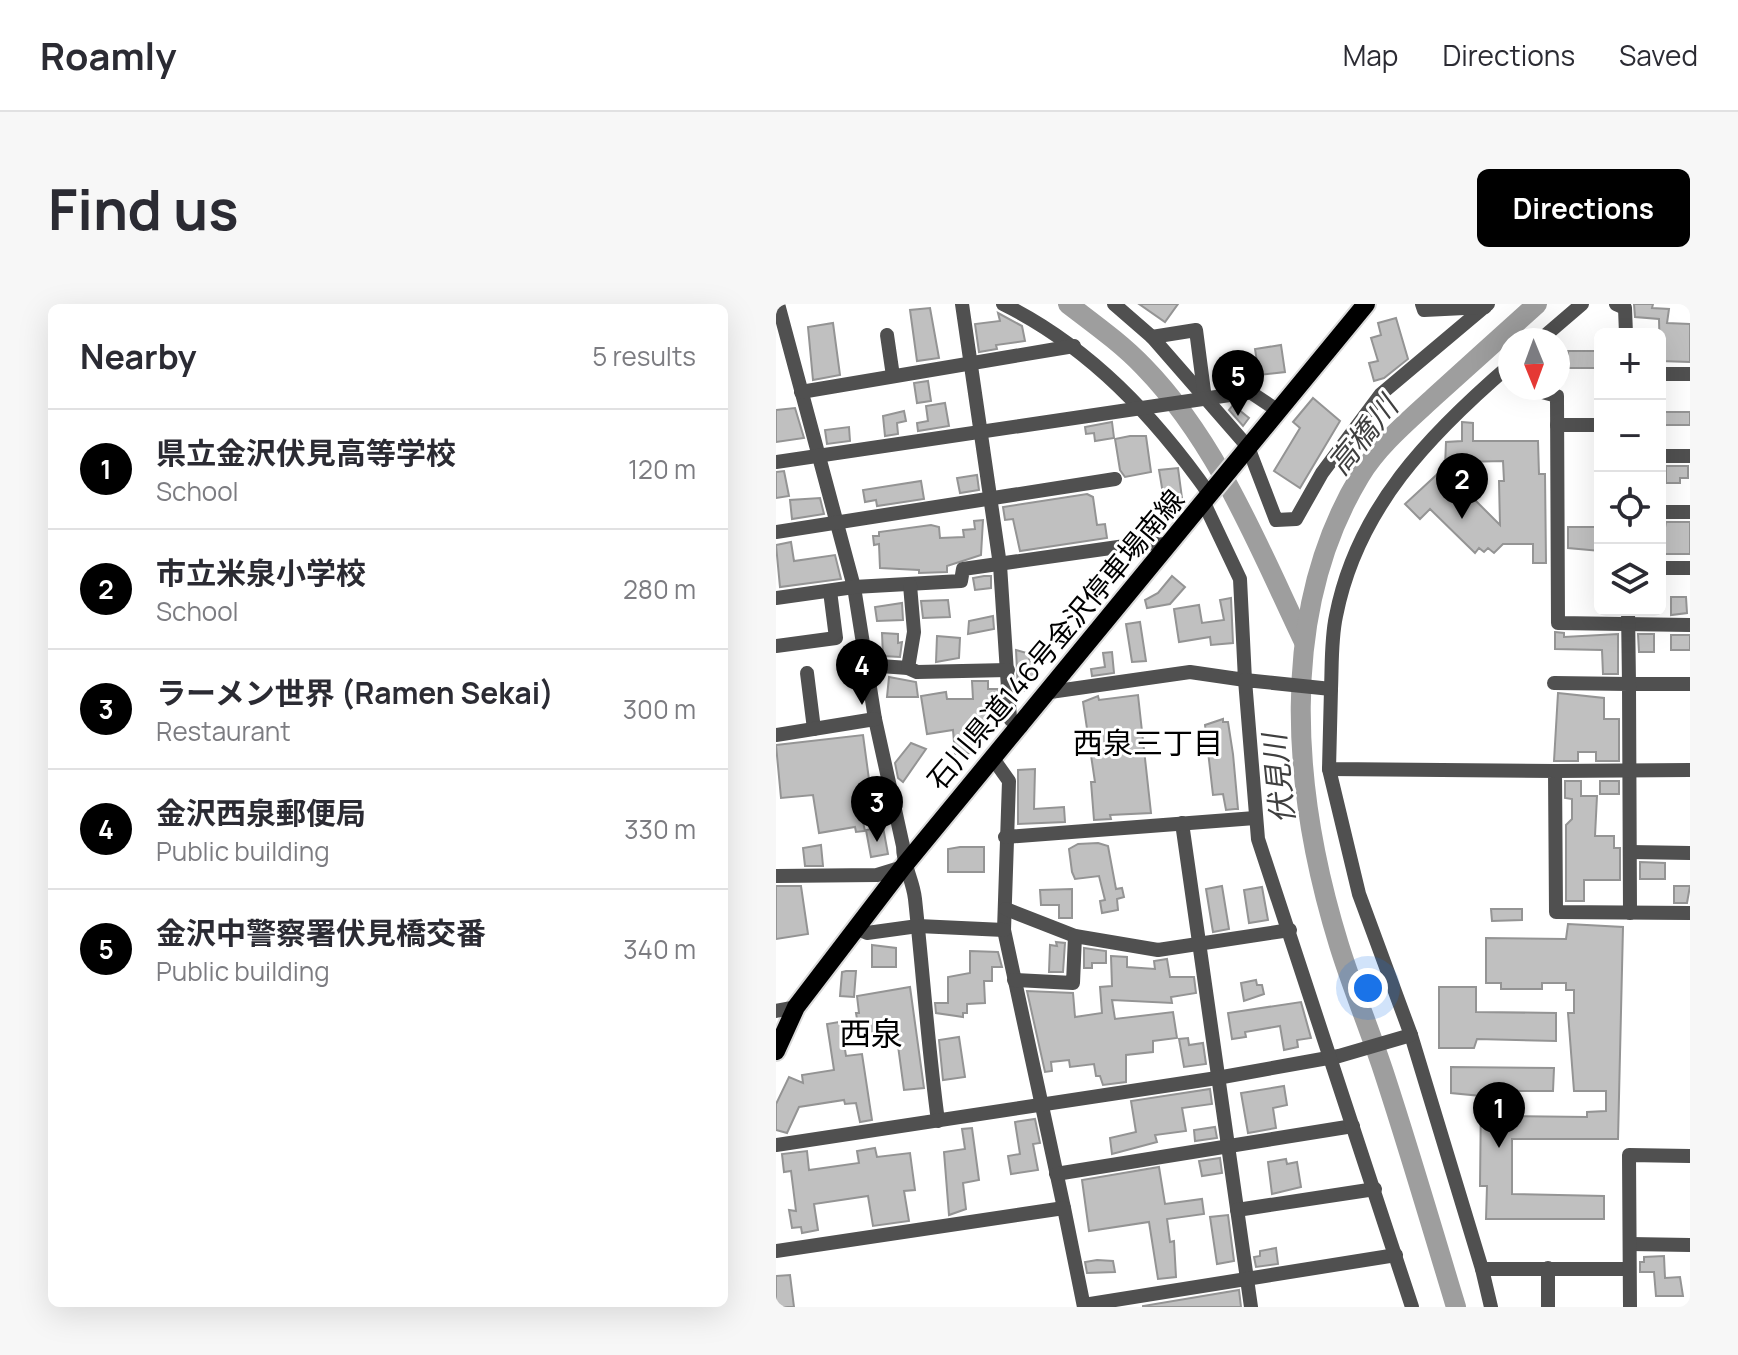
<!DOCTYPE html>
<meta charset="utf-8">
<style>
:root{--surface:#fff;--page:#f7f7f7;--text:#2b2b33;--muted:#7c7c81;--line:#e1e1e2;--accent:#000}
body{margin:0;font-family:Manrope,"Noto Sans JP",sans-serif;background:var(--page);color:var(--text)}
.controls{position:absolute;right:24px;top:24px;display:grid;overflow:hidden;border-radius:12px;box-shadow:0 8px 32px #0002}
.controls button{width:72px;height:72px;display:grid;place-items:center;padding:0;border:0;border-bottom:2px solid var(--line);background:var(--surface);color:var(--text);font:40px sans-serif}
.compass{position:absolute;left:722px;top:24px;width:72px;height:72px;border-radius:50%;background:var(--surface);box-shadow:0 8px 32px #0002;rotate:179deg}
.you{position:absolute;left:592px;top:684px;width:28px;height:28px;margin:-20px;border:6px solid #fff;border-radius:50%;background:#1a73e8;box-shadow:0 0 0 12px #1a73e833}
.badge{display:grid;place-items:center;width:52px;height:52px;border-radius:50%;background:var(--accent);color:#fff;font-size:26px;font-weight:700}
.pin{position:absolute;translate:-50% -66px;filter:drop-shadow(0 2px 4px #0008)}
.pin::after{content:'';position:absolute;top:42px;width:28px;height:24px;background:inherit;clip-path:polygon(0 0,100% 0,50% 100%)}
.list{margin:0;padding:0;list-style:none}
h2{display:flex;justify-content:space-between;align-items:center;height:104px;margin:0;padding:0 32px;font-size:34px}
h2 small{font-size:26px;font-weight:400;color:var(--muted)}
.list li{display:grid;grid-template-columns:52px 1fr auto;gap:24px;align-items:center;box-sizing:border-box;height:120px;padding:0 32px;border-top:2px solid var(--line)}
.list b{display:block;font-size:30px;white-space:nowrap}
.list p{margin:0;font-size:26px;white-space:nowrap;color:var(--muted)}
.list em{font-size:26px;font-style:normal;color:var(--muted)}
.icon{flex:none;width:44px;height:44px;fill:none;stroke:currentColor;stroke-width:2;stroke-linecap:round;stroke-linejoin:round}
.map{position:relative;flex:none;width:914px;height:1003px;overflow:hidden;border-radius:12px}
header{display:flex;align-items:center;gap:48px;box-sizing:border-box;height:112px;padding:0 40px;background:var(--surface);border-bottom:2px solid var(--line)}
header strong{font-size:38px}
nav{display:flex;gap:44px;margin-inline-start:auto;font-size:28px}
.intro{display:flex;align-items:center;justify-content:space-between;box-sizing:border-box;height:192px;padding:0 48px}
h1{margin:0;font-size:56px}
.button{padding:20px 36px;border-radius:12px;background:var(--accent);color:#fff;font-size:28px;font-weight:700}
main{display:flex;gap:48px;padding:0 48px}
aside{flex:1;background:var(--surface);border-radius:12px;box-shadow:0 8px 32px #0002}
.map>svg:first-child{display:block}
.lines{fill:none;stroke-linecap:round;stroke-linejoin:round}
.river{stroke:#9e9e9e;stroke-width:20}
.building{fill:#c0c0c0;stroke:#949494;stroke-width:2;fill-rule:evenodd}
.major-casing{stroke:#dbdbdb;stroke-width:22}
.minor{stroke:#505050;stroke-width:14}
.major{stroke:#000;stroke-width:18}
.labels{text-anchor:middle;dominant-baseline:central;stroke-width:6;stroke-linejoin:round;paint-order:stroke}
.street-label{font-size:28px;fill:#000;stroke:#fff}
.water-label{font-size:30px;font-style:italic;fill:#3f3f3f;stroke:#fff}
.neighbourhood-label{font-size:30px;fill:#000;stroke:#fff}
.quarter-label{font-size:32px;fill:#000;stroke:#fff}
</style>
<header>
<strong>Roamly</strong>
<nav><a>Map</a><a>Directions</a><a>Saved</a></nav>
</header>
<div class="intro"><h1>Find us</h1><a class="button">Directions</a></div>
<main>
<aside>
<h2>Nearby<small>5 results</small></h2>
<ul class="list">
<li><span class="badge">1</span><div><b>県立金沢伏見高等学校</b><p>School</p></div><em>120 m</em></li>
<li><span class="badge">2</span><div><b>市立米泉小学校</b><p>School</p></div><em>280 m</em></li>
<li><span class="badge">3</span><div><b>ラーメン世界 (Ramen Sekai)</b><p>Restaurant</p></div><em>300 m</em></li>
<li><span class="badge">4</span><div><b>金沢西泉郵便局</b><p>Public building</p></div><em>330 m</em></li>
<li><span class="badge">5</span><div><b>金沢中警察署伏見橋交番</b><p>Public building</p></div><em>340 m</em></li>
</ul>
</aside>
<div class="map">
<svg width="914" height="1003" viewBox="0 0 914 1003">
<rect width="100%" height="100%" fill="#fff"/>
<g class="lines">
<g class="river">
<path d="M292,0C318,20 345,39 368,63C442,139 483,244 528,338"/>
<path d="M680,1003C656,924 633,845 607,766C593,724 576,683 563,641C517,492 500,311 584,172C602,142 632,117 658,93C692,62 727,31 761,0"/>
</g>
</g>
<g class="building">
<path d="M363,0H402L389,18Z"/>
<path d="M858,0H877L876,4L893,5L891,19L914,20V58L884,57L883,15L859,13Z"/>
<path d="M154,4L163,54L141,57L134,6Z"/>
<path d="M222,9L246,22L249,37L220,41L221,45L203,48L199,20L224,17Z"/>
<path d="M620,14L632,55L608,74L598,77L593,59L602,57L595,34L605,31L602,19Z"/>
<path d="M57,19L64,71L37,76L32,23Z"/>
<path d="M505,41L509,68L483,71L479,45Z"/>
<rect x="792" y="47" width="32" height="17"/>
<path d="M152,77L155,97L141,99L138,79Z"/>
<path d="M537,94L564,117L524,184L498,167L524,124L517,118Z"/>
<path d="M169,99L173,122L142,127L141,119L152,117L150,102Z"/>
<path d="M457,101L473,114L467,122L453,106Z"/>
<path d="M19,104L28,134L0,138V106Z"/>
<path d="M128,107L130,117L121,119L122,130L109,132L107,112Z"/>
<rect x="884" y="108" width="30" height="13"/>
<path d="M336,118L338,134L319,137L318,129L310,130L309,123Z"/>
<path d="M686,118L697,119V137H762L763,170H769L770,259H757V240H727L718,249L712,244L708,248L703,244L699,249L654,205L644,215L629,200L669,163L670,138L686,137ZM727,157L728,177H723L724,221L684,181L688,177L687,158Z"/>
<path d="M73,123L74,137L51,140L49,126Z"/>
<path d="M354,132H370L375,168L349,173L344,166L339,135Z"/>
<path d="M890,162H912V174H904V179H890Z"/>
<path d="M402,164L406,194L388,196L383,166Z"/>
<path d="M8,167L13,192L0,194V168Z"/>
<path d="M201,171L203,186L184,189L181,174Z"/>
<path d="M145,177L148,195L101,202L100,196L89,198L87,186Z"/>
<path d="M311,190L317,193L321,221L329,220L331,234L244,247L237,215L229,216L227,203Z"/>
<path d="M44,194L48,210L16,215L14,196Z"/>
<path d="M207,216L205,251L171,262V268L143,269V266L104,264L103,240L98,241L97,232H103V228L155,221L163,223L164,234L188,233L187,226L199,225L198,217Z"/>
<path d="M890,218H914V250H884Z"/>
<path d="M792,223H824V247L792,244Z"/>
<path d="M15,238L18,257L59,251L65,275L4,283L0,241Z"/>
<path d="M208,272H215V284L199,286L197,274Z"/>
<path d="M396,272L409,283L394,300L371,304L369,296L382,289Z"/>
<path d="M895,293H910L911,309L895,311Z"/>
<path d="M455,294L457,339L435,341L434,333L403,338L398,305L423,301L426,319L448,316L444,296Z"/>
<path d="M172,296L174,313L147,314L145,297Z"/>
<path d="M126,299L127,316L101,317L99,303Z"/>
<path d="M217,312L218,325L192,330L193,317Z"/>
<path d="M364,318L370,357L356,358L350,320Z"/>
<path d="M779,328L788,329V333L842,330V370H827L826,346L779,345Z"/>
<path d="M106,329L122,330V339L126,338L124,353L107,352Z"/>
<path d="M862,330H878V348H863Z"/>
<rect x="895" y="331" width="19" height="15"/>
<path d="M161,332L184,334L183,354L160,358Z"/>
<path d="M240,346L254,350L253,358L259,359L258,376L253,375L248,387L242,386Z"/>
<path d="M336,348L338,369L316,372L315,365L329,363L327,349Z"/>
<path d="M113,373L140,378L142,393H111Z"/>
<path d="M196,377H212V385H222L224,416H209L210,424L197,425L199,440L193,441L194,449L179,450L177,426L151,430L145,392L170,388L171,395H197Z"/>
<path d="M782,389L828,394V415H843V457H820V448H802V457H778Z"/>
<path d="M362,391L375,509L334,511L335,515L318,516L315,478H319L307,398L322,392L323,396Z"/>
<path d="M447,415V418H452L457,450L462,505H459L450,506L447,490L437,491L429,421Z"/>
<path d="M87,431L94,483L80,486L89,527L80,528L79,523L43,529L37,491L5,494L0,441Z"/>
<path d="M135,439L150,445L127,478L122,474L119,459Z"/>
<path d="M259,465L258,505L288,503L289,518L242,520V466Z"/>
<path d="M789,477H805V492H821L819,532H838V544H844V576H808V597H790V521L796,515V495L789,494Z"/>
<rect x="824" y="477" width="19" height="13"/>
<path d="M107,523L112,550L95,553L90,526Z"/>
<path d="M322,539L332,542L340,585L346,584L348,593L341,595L342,606L326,609L324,597L329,596L323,572L299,575L296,568L293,545L302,540Z"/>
<path d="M45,541L47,562H29L27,544Z"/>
<path d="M184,543H208V568H172V545Z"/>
<path d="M864,558L889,559V575H864Z"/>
<path d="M0,582H25L32,630L0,635Z"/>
<path d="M446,582L453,625L437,628L430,585Z"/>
<path d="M898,582H914L911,599H898Z"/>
<path d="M486,583L492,616L473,619L468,586Z"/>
<path d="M296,585V614H283V601H265L264,586Z"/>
<path d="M715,605H746V616L716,617Z"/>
<path d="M792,620L847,623L842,835H736V890L828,892V915H710L711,882H704L705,792L675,789V763L778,764L777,787H739V793H734V812L811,813V808L830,807V787H798L792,709H798V686H790V679H766V685H725V679H710V634L790,635Z"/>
<path d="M280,638L289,639L287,668H273L274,641L281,642Z"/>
<path d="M96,641L120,644V663H96Z"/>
<path d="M308,644L330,647V659H316V664H308Z"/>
<path d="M194,647L222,648L226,663H216V677H208L209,699L191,700V709H187V713L160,709L159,699H172V673L194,669Z"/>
<path d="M335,652L351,653V663L379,665L378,657L391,655L394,673H418L420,689L395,693L396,699L336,696L339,715L397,708L401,734L377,737V748L350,751V778L327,781L324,772H320L318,760L294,763L293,756L275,758L276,767L269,768L251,687L297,689L299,713L326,709L324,683L336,682Z"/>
<path d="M70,667H80L78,693L64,692L66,668Z"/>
<path d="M480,676L481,681H486L488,690L468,697L465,679Z"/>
<path d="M134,683L148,784L128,786L120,727L67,733L70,752L86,750L96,816L84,818L80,799L69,800L68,796L23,803L11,829L0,826V800L13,773L27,779L26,771L58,766L51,720L81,715L80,709H83L81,692Z"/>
<path d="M663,683H700V708L780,709V737L701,735L698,744H663Z"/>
<path d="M525,698L535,734L521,736L522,743L508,746L504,722L469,728L470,733L456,735L452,709Z"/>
<path d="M183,733L189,773L167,776L163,736Z"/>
<path d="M412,734L413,741L427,739L430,760L408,763L403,735Z"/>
<path d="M508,782L511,801L497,804L500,824L472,829L465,789Z"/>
<path d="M434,785L436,800L406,804L410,827L379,831L381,838L336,850L334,834L360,828L355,797Z"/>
<path d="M259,815L264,839L257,840L262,866L235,870L232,852L244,850L239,818Z"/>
<path d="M439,823L441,834L419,837L418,826Z"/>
<path d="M196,824L203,876L187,879L190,905L173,911L168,848L189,845L186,825Z"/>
<path d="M99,844L101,853L134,849L139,886L128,887L133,917L97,922L92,892L38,900L42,926L26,929L25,923L16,924L13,906L20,907L15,867L8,868L6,850L31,847L33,866L83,859L81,847Z"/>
<path d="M444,854L446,869L426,872L423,857Z"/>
<path d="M510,855L511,860L521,858L525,883L496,890L492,858Z"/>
<path d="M383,863L389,900L426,895L428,910L391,915L394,938L398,937L400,973L382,975L373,918L313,927L306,876Z"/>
<path d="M452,911L458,957L441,960L434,913Z"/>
<path d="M500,944L502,960L480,963L478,953L484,952V947Z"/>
<path d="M888,952L889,974L904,973L907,992H880L878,968H864V958H868V953Z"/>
<path d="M321,956L337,957L339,968L311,969L309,958Z"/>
<path d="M14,971L18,1003H0V972Z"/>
<path d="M463,986L465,1003H367V1002Z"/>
</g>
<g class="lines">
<g class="major-casing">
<path id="major" d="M0,747L20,703L127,563L590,0"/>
</g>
<g class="minor">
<path d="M2,0L78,283L99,415L127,542C127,562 137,576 139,595C147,669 152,743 162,817"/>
<path d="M186,0L224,261L234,415L245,423"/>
<path d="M227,0C314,43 379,113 434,191"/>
<path d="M338,0L376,33L472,143L500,216L520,215L546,169L605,90L712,0"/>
<path d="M646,0L648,6L709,3"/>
<path d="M840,0L849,4L850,30"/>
<path d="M111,31L117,72"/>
<path d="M376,33L420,26L429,95"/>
<path d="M764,36L806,0"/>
<path d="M884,70H914"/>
<path d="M751,84L781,92L782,319L914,321"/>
<path d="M25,88L298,42"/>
<path d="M781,121H824"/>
<path d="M884,152H914"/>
<path d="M0,158L474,88L501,106"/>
<path d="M884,208H914"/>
<path d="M0,228L339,175"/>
<path d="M884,264H914"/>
<path d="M0,294L78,283L185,277L187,265L370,239L393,241"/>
<path d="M852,306L853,380H914"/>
<path d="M0,342L60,334L54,287"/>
<path d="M90,361L132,364L141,368L232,366"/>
<path d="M132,364L138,328L134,281"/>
<path d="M31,369L38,425"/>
<path d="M778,379L853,380L854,609"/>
<path d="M555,385L553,465L779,467L780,608L914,609"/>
<path d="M274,388L414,368L469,376L464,275L428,199"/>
<path d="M0,431L99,415"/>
<path d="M218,456L233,477L228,626L288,904"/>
<path d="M553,465L583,590L635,731L706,965H853"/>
<path d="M779,467L914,466"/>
<path d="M406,519L475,1003"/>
<path d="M229,533L479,514"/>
<path d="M854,548L914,549"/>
<path d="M0,572L101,571L127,563"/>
<path d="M230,605L299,632L382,646L514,626"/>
<path d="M80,624L91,629L142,622L228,626"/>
<path d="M238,676L297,679L299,632"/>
<path d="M0,707L20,703"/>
<path d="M0,841L441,774L563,752L635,731"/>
<path d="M280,870L577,822"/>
<path d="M461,906L599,885"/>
<path d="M854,940L914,941"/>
<path d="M0,947L288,904L308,1003"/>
<path d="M772,964V1003"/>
<path d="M706,965L715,1003"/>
<path d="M308,1001L620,951"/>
<path d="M636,1003L482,535L469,376L555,385C556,361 555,335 560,312C581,204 654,130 734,61"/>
<path d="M854,1003L853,851L914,852"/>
</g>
<use href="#major" class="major"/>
</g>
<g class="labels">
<g class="street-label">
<text transform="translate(279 335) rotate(-50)">石川県道146号金沢停車場南線</text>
</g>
<g class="water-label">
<text transform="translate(586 131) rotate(-51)">高橋川</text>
<text transform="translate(502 475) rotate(-96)">伏見川</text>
</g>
<g class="neighbourhood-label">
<text x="372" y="438">西泉三丁目</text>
</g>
<g class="quarter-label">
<text x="95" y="729">西泉</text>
</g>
</g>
</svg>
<div class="controls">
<button>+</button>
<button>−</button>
<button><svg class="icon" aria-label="locate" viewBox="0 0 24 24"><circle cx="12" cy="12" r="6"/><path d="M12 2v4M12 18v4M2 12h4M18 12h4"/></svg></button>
<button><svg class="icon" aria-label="layers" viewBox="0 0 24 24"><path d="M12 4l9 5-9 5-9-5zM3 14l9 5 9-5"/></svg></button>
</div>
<svg class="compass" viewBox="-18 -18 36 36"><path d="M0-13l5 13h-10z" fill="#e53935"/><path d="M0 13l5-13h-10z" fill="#7c7c81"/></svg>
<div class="you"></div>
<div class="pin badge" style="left:723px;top:844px">1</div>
<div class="pin badge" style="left:686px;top:215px">2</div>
<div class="pin badge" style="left:101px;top:538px">3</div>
<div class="pin badge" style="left:86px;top:401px">4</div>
<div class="pin badge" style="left:462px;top:112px">5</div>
</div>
</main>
